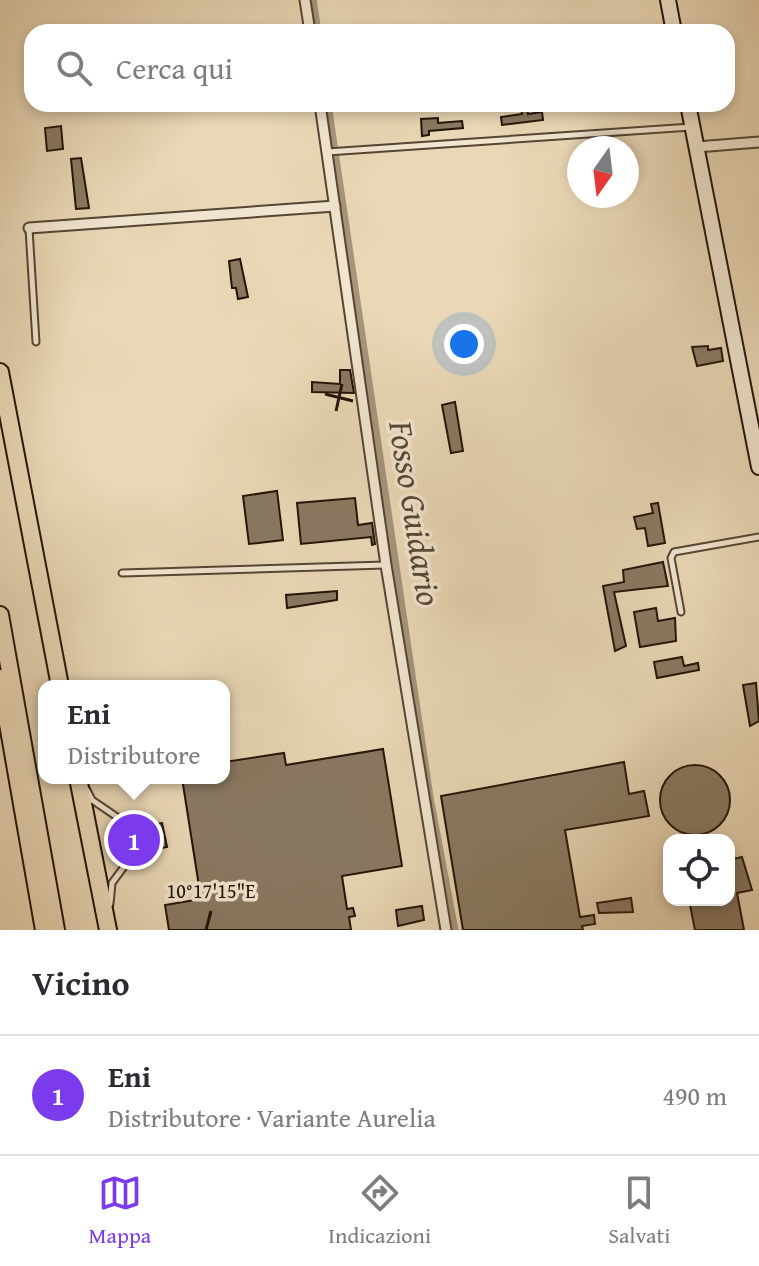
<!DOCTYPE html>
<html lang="it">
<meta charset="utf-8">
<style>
:root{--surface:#fff;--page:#f2f2f3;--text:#2b2b33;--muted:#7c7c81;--line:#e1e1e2;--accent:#7c3aed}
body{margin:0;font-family:"Gentium Book Plus",serif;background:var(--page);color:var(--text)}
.controls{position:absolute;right:24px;bottom:24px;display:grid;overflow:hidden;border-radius:16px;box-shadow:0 4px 12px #0003}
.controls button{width:72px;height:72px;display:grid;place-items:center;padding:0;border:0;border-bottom:2px solid var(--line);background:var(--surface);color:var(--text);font:40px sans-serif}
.compass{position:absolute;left:567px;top:136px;width:72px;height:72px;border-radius:50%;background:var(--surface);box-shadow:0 4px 12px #0003;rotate:194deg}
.you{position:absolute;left:464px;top:344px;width:28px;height:28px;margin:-20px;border:6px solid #fff;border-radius:50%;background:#1a73e8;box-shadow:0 0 0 12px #1a73e833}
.badge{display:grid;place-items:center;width:52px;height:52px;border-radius:50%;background:var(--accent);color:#fff;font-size:26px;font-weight:700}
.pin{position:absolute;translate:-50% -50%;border:4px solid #fff;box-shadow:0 2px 8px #0006}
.popup{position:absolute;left:38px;top:680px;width:192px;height:104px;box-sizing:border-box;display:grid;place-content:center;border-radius:16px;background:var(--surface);filter:drop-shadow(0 2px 6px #0005);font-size:26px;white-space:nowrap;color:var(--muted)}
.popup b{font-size:30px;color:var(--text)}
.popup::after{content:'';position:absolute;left:50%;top:100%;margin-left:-16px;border:16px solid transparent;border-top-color:var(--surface)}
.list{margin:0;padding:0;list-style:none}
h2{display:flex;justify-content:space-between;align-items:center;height:104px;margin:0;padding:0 32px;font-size:34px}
h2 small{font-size:26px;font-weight:400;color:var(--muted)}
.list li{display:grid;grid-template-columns:52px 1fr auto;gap:24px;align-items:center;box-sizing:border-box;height:120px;padding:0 32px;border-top:2px solid var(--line)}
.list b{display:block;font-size:30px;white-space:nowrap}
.list p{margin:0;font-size:26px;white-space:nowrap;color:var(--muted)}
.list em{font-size:26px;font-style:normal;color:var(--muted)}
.icon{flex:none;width:44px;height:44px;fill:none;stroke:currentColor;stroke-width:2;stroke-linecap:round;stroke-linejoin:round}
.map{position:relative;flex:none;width:759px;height:930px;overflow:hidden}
.search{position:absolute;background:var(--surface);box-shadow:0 4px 12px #0003;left:24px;right:24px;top:24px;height:88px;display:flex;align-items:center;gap:20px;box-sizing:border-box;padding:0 28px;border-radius:24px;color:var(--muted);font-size:30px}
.sheet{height:224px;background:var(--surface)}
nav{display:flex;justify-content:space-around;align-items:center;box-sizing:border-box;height:112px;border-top:2px solid var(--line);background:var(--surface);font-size:22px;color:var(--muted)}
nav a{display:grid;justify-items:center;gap:4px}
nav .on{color:var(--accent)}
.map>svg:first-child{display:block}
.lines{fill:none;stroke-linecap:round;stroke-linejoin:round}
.canal{stroke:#a5957b;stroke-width:9}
.building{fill:#897962;stroke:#221409;stroke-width:2}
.lane-casing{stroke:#544534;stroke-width:9}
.street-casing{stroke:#544534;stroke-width:13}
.secondary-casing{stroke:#221409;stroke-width:18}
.highway-casing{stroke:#221409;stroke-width:20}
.lane{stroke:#f1e5cf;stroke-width:5}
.street{stroke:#f1e5cf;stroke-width:9}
.secondary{stroke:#f1e5cf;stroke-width:14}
.highway{stroke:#e9d7b5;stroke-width:16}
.ticks{fill:none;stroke:#221409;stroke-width:3}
.labels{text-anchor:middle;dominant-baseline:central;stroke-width:7;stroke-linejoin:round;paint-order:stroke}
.water-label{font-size:34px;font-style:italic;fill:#564837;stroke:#f1e5cf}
.ticks-label{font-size:20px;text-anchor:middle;fill:#221409;stroke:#f1e5cf;stroke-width:7;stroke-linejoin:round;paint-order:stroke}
</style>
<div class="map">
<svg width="759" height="930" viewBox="0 0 759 930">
<rect width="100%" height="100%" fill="#e9d7b5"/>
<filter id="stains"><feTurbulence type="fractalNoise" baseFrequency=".0025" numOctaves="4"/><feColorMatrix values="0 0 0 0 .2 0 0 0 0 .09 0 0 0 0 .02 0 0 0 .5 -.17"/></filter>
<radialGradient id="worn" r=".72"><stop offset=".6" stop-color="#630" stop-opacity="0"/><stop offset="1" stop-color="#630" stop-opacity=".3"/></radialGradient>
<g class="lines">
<g class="canal">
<path d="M312,0L317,32"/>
<path d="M327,104L429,797L454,930"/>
</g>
</g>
<g class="building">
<path d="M520,104H527L528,114L542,112L543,120L502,125L501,117L522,114Z"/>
<path d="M438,118V123L462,121L463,128L429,131V135L422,136L421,119Z"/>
<path d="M61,126L63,149L47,151L45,128Z"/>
<path d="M81,158L89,208L76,209L71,159Z"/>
<path d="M240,259L248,297L238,299L236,288H232L229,261Z"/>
<path d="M708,346V350L721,348L723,361L697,366L692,347Z"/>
<path d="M340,370H350L354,393L312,392V382L340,384Z"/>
<path d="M455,402L463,451L451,453L442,405Z"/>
<path d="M277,491L283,540L249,544L243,496Z"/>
<path d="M355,498L358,525L372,523L375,544L372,545L371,537L301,544L297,503Z"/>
<path d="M658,503L665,543L648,546L645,528L637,529L634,517L653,513L651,504Z"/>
<path d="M663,562L668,586L614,592L626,646L615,651L603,586L624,582L623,570Z"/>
<path d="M337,591V600L287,608L286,595Z"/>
<path d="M656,608L658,621L675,618L676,641L640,647L634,612Z"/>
<path d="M682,657L684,666L698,663L699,670L657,678L654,662Z"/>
<path d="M756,683L759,721L750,726L743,685Z"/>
<path d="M383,749L402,866L342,876L347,909L353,908L355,916L349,917L351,930H169L165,905L201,899L182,778H224V762L284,753L286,765Z"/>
<path d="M624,762L629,794L644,791L649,816L565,830L580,917L594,915L595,924L582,926L583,930H463L441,796Z"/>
<circle cx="695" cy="800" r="35"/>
<path d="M162,823L167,847L130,854L125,828Z"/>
<path d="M742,857L752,890L737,893L744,930H695L689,900H729V860Z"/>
<path d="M631,898L633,912L599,913L597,903Z"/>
<path d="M422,906L424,920L398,926L396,910Z"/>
</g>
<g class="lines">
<g class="lane-casing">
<g id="lane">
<path d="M327,152L691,127"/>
<path d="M29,229L36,342"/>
<path d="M122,573L385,565"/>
<path d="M681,612L671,558L674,552L759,537"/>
<path d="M87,790L92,800L117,817L126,864L112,883L110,904"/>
</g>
</g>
<g class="street-casing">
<g id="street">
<path d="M305,0L310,32"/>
<path d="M320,104L386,565L446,930"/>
<path d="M697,147L759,142"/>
<path d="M29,228L335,206"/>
</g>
</g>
<g class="secondary-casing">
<g id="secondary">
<path d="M668,0L674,32"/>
<path d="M688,104L759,467"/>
</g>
</g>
<g class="highway-casing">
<g id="highway">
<path d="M0,372L60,686"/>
<path d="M0,615L56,930"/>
<path d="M0,678L44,930"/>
<path d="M78,778L108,930"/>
</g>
</g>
<use href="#lane" class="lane"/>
<use href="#street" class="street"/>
<use href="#secondary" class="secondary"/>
<use href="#highway" class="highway"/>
</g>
<path class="ticks" d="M325,394L353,401M336,411L342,384M206,930L211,911"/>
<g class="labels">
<g class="water-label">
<text transform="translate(416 513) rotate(81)">Fosso Guidario</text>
</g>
</g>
<g class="ticks-label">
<text x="211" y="898">10°17'15"E</text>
</g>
<rect width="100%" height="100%" filter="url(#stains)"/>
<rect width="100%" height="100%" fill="url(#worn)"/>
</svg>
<div class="controls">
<button><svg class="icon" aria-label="locate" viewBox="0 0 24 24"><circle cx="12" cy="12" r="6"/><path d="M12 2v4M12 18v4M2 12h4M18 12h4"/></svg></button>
</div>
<svg class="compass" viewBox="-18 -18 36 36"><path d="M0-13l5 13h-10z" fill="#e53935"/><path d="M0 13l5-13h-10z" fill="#7c7c81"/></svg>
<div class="you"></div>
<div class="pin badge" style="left:134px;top:840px">1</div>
<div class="popup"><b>Eni</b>Distributore</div>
<div class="search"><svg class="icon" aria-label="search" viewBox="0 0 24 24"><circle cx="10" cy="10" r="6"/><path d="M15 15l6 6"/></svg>Cerca qui</div>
</div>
<section class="sheet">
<h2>Vicino<small></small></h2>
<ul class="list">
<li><span class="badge">1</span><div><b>Eni</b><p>Distributore · Variante Aurelia</p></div><em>490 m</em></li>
</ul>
</section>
<nav>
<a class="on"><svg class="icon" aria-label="map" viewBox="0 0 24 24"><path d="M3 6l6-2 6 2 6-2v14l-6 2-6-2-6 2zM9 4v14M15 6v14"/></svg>Mappa</a>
<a><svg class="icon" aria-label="directions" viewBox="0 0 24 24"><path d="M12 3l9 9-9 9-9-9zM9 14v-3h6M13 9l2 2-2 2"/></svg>Indicazioni</a>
<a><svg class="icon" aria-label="saved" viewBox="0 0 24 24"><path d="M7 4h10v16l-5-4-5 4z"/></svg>Salvati</a>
</nav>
